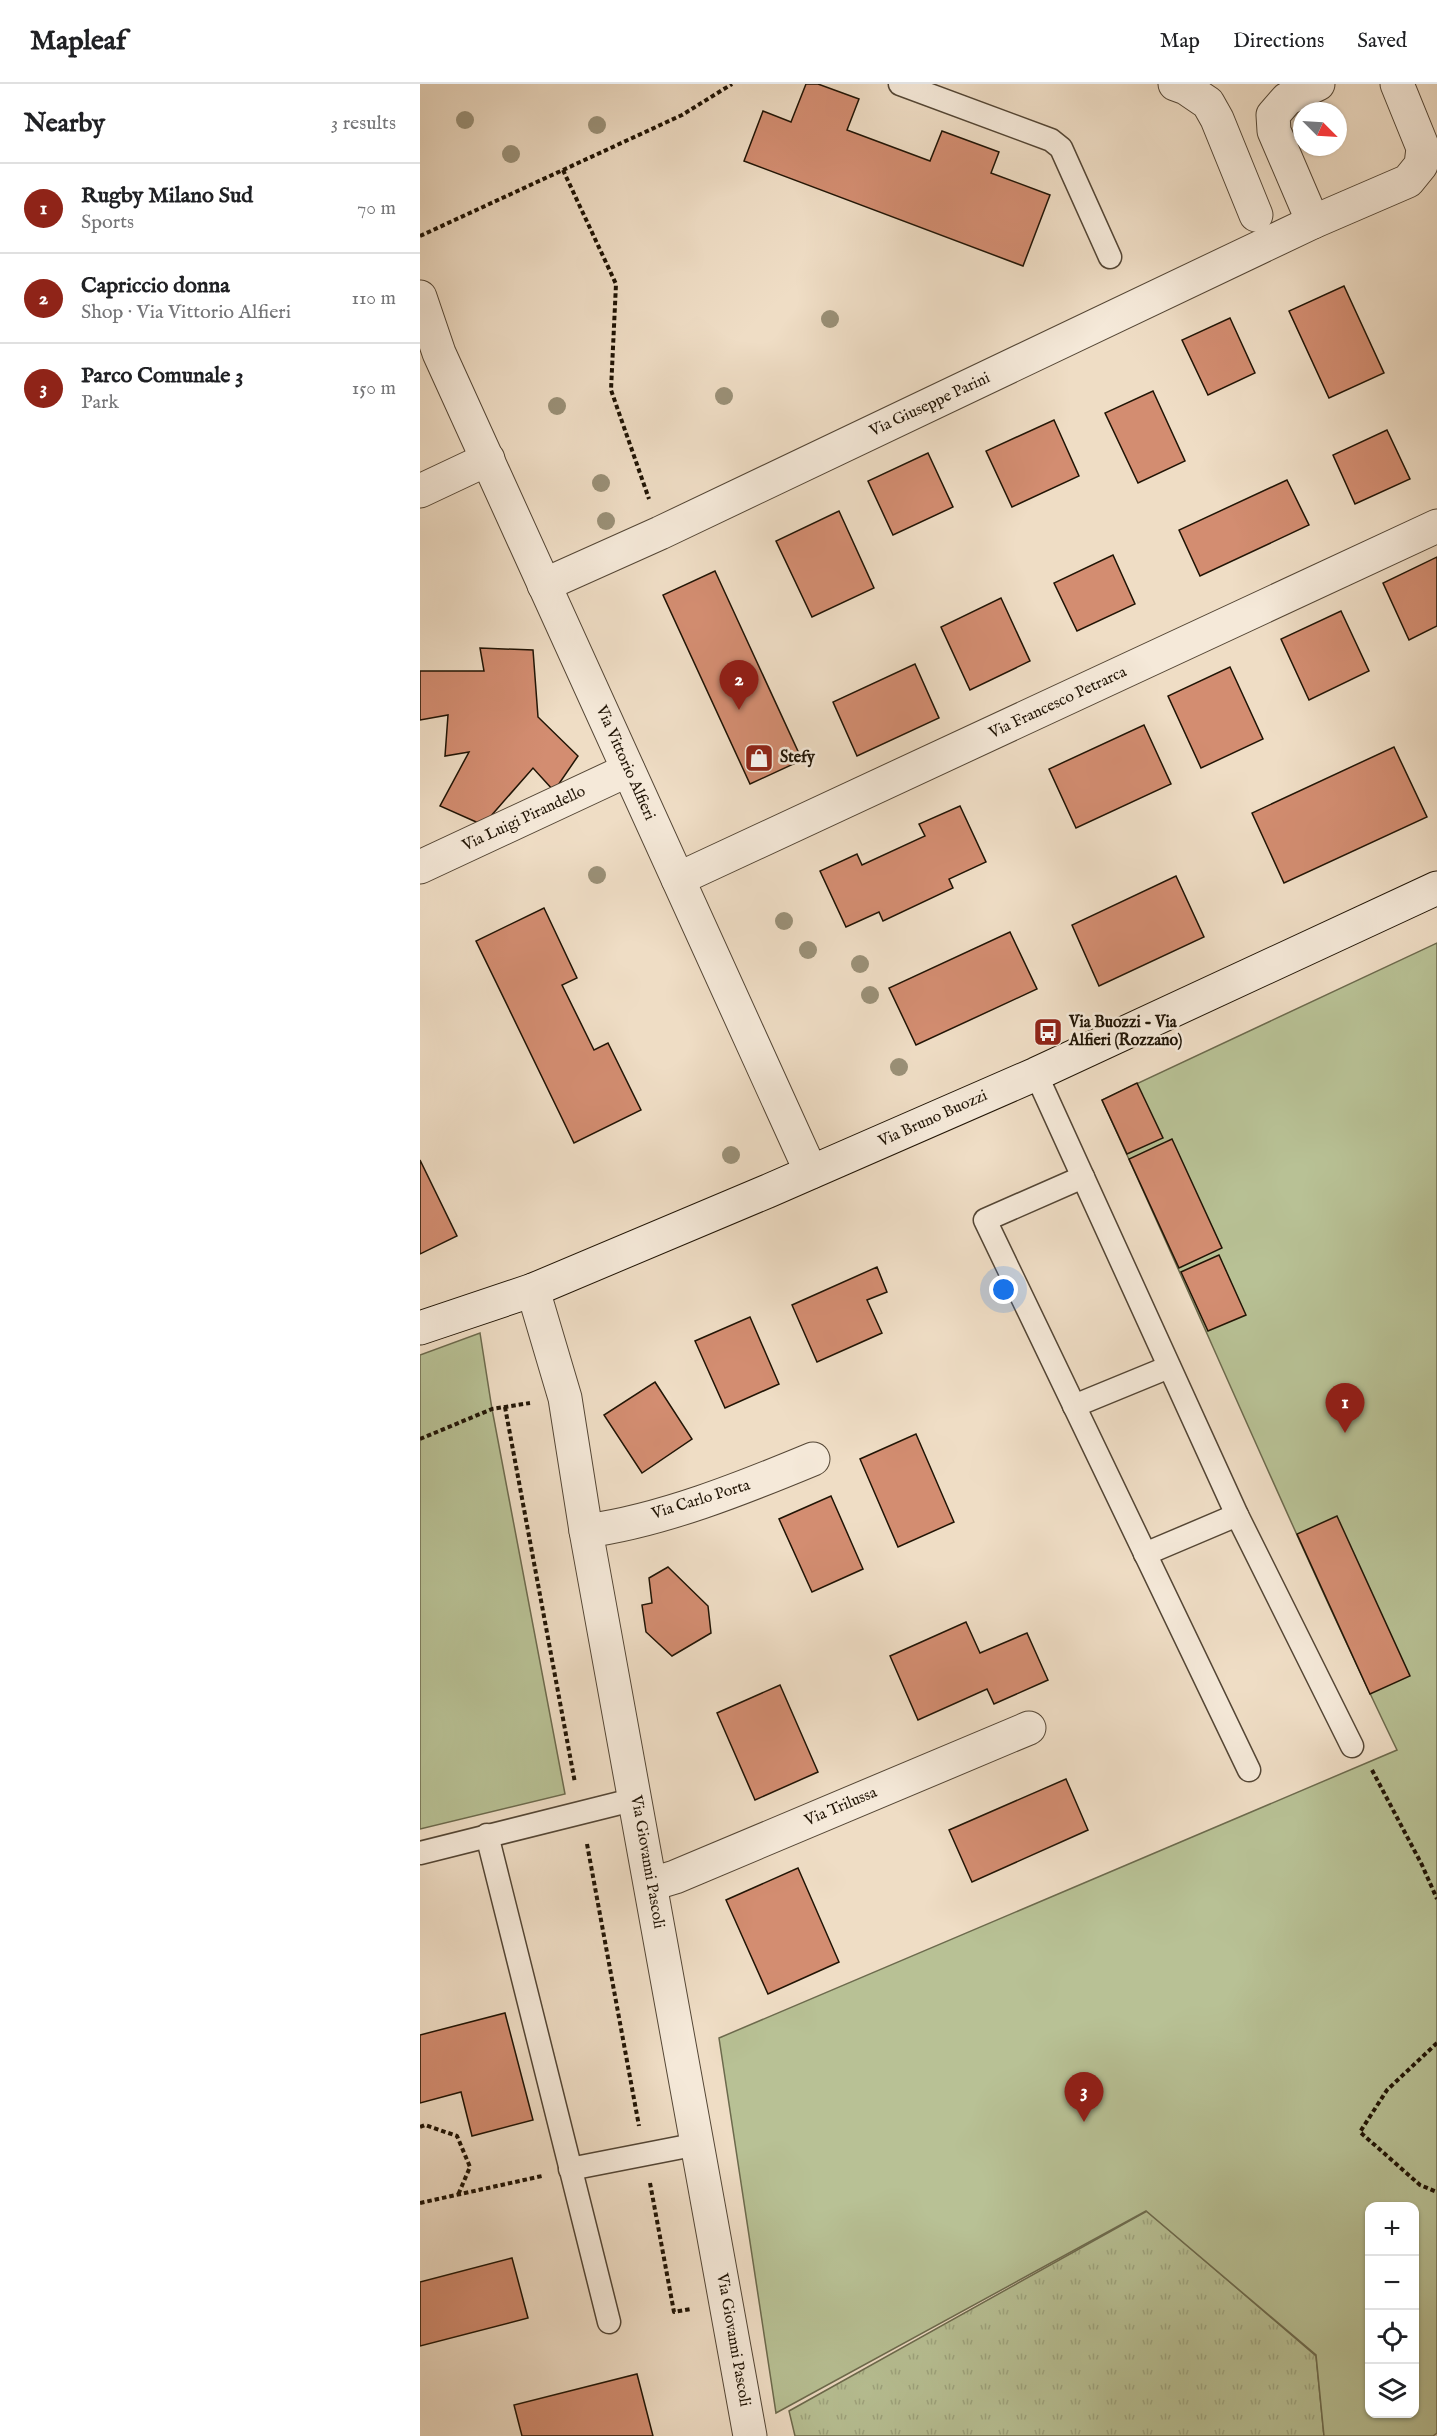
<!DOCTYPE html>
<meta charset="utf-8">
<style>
:root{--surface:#fff;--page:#f6f6f6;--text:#202124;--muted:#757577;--line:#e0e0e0;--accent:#8f2418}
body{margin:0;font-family:"IM FELL English",serif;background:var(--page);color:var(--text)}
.controls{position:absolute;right:18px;bottom:18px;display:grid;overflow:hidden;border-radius:12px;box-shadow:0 2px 4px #0004}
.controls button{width:54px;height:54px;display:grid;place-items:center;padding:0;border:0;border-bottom:2px solid var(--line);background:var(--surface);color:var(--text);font:30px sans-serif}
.compass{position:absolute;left:873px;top:18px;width:54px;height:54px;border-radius:50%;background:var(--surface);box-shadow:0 2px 4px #0004;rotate:114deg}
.you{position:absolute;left:584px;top:1206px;width:21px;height:21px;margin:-15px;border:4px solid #fff;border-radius:50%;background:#1a73e8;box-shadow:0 0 0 9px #1a73e833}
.badge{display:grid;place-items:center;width:39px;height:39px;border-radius:50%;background:var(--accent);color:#fff;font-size:20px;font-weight:700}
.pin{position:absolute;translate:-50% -50px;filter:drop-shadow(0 2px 3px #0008)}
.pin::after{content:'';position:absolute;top:32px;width:21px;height:18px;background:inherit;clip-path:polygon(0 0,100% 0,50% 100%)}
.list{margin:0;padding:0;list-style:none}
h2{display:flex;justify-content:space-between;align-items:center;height:78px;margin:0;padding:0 24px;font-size:26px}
h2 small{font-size:20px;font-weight:400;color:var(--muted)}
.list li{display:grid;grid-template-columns:39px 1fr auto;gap:18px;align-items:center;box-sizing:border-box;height:90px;padding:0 24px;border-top:2px solid var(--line)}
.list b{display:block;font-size:22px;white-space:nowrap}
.list p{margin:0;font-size:20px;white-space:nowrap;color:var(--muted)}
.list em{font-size:20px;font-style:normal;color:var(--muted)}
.icon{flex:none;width:33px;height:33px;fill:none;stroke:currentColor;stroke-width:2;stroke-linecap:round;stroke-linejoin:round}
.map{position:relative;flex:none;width:1017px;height:2352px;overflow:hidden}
header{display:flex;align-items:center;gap:36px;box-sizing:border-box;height:84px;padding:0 30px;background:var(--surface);border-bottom:2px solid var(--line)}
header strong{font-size:28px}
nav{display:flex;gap:33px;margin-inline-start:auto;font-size:21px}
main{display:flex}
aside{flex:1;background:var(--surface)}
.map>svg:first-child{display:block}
.grass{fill:url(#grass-tufts);stroke:#6c6a4d;stroke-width:1.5}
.green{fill:#b8c195;stroke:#6c6a4d;stroke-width:1.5;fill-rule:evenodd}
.building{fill:#d38d71;stroke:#201405;stroke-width:1.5}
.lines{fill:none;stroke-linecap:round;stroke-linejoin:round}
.lane-casing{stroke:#544635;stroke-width:25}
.street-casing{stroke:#544635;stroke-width:35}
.secondary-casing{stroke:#201405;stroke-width:35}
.path{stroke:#201405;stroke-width:4;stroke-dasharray:4.5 3;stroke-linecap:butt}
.lane{stroke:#f5e9d9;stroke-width:22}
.street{stroke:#f5e9d9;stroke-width:33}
.secondary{stroke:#f5e9d9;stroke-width:33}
.tree{fill:#9a9077}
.labels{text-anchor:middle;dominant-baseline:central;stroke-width:5;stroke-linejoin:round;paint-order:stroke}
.street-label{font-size:16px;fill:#201405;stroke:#f5e9d9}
.poi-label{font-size:16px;font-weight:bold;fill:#201405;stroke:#f5e9d9;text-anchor:start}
</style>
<header>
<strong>Mapleaf</strong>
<nav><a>Map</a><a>Directions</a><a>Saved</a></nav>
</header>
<main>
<aside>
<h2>Nearby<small>3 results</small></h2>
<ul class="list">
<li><span class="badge">1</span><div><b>Rugby Milano Sud</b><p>Sports</p></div><em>70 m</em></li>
<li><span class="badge">2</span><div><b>Capriccio donna</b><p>Shop · Via Vittorio Alfieri</p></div><em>110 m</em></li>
<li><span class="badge">3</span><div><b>Parco Comunale 3</b><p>Park</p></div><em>150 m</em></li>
</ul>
</aside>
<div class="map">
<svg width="1017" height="2352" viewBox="0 0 1017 2352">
<defs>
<pattern id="grass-tufts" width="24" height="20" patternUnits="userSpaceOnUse" patternTransform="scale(1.5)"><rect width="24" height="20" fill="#b8c195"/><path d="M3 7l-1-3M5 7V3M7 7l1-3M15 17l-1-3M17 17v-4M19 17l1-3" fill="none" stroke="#9ea57f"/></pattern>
</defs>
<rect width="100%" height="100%" fill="#efddc5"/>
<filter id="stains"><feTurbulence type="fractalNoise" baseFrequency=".00333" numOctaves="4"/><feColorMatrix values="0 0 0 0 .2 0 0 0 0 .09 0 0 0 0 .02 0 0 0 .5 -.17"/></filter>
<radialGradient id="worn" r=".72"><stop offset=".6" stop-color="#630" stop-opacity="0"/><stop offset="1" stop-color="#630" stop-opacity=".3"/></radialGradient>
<path class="grass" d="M727,2127L896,2272L904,2352H375L369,2327Z"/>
<g class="green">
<path d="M1017,859V2349L1013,2352H904L896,2271L726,2127L356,2329L299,1954L977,1666C874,1452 781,1232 682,1016ZM950,2122H994V2330H950Z"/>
<path d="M60,1249L72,1325L145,1710L0,1745V1271Z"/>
</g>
<g class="building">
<path d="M386,0H398L439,15L427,46L510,77L522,47L579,68L571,89L630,111L603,182L324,77L343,27L371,38Z"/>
<path d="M924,202L964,289L909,314L869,227Z"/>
<path d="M810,234L835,289L788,311L762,256Z"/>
<path d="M733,307L765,377L718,399L685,329Z"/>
<path d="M634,336L659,392L592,423L566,367Z"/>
<path d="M967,346L990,395L935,420L913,371Z"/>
<path d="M508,369L533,423L473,451L448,397Z"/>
<path d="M867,396L889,441L780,492L759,446Z"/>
<path d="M419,427L454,504L392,533L356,457Z"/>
<path d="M693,471L715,520L657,547L634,499Z"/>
<path d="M1017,473V542L989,556L963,499Z"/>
<path d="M295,487L382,676L330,700L243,511Z"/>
<path d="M581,514L610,577L550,606L521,543Z"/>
<path d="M921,527L949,587L889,616L861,555Z"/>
<path d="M60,564L113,566L118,633L158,672L134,707L113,684L63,741L20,722L49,668L25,672L28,631L0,636V587H64Z"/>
<path d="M495,580L519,634L437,672L413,618Z"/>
<path d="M810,583L843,655L781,684L748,612Z"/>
<path d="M724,641L751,700L656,744L629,685Z"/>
<path d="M974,663L1007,733L864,799L832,729Z"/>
<path d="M540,722L566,778L529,795L533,804L463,837L459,828L426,843L400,787L437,770L442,781L505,752L499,740Z"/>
<path d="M756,792L784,853L679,902L652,841Z"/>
<path d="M124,824L157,894L142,901L174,966L188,959L221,1026L154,1059L56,857Z"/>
<path d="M590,848L617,905L496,961L469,904Z"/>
<path d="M717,999L743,1054L707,1070L682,1016Z"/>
<path d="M752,1055L802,1164L759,1184L709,1075Z"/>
<path d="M0,1076L37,1152L0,1170Z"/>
<path d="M799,1171L826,1231L788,1247L761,1188Z"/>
<path d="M457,1183L467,1208L447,1216L462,1249L397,1278L372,1221Z"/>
<path d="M330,1233L359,1300L305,1324L275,1257Z"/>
<path d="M235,1298L272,1355L222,1389L184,1331Z"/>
<path d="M496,1350L534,1438L478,1463L440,1375Z"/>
<path d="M411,1412L443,1485L392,1508L359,1435Z"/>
<path d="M917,1432L990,1592L950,1610L877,1450Z"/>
<path d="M248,1483L288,1522L291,1549L252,1572L226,1548L222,1521L232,1519L229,1494Z"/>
<path d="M546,1538L560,1569L607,1549L628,1596L574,1620L567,1605L498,1636L470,1572Z"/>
<path d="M360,1601L398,1688L335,1716L297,1629Z"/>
<path d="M646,1695L668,1746L552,1798L529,1746Z"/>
<path d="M378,1784L419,1878L348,1910L306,1816Z"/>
<path d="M85,1929L113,2036L52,2052L41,2008L0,2019V1951Z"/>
<path d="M92,2174L108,2234L0,2262V2198Z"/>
<path d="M217,2290L233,2352H102L94,2321Z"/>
</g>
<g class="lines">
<g class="lane-casing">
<g id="lane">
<path d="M480,0L631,56L641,64L690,173"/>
<path d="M616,990L817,1431L932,1662"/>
<path d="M663,1093L565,1136L829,1686"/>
<path d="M654,1322L749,1283"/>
<path d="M725,1470L817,1431"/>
<path d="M67,1751L189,2238"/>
<path d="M0,1769L216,1715"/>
<path d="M150,2085L278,2060"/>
</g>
</g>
<g class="street-casing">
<g id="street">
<path d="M755,0L766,4L788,19L797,35L836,131"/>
<path d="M893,138L854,47L853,31L867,15L898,0"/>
<path d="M0,213L19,269L391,1088"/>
<path d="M0,407L68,375"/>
<path d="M124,501L240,449L893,138L988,97L1001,81L1003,64L977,0"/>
<path d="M0,783L208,686"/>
<path d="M258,795L1017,442"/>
<path d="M113,1206L145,1314L166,1447L330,2352"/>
<path d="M166,1447C241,1437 323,1404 393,1375"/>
<path d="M232,1800L255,1793L609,1644"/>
</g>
</g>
<g class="secondary-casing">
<path id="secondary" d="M0,1244L113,1206L348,1107L616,990L1017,804"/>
</g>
<g class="path">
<path d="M143,86L196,200L191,306L229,415"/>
<path d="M0,152L262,31L312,0"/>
<path d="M85,1323L155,1699"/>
<path d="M0,1355L72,1325L110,1319"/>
<path d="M952,1686L1002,1781L1017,1815"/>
<path d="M167,1760L219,2042"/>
<path d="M1017,1959L967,2006L940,2048L1000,2101L1017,2108"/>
<path d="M0,2043L5,2041L37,2052L50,2083L38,2111"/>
<path d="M230,2099L254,2228L271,2225"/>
<path d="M0,2119L122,2092"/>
</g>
<use href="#lane" class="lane"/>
<use href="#street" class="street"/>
<use href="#secondary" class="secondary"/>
</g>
<g class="tree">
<circle cx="45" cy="36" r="9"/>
<circle cx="177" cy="41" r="9"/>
<circle cx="91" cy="70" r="9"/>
<circle cx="410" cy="235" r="9"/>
<circle cx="304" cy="312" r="9"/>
<circle cx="137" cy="322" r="9"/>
<circle cx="181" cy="399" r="9"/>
<circle cx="186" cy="437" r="9"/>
<circle cx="177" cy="791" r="9"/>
<circle cx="364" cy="837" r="9"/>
<circle cx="388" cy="866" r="9"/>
<circle cx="440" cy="880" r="9"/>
<circle cx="450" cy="911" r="9"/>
<circle cx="479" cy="983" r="9"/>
<circle cx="311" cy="1071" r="9"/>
</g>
<defs>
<g id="shop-square" transform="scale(1.5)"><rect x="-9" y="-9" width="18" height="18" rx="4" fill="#8f2418" stroke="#f5e9d9"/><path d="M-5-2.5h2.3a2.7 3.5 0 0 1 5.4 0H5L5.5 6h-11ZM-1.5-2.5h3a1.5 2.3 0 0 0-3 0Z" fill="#fff"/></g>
<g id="bus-square" transform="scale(1.5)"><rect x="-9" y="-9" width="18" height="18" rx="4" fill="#8f2418" stroke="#f5e9d9"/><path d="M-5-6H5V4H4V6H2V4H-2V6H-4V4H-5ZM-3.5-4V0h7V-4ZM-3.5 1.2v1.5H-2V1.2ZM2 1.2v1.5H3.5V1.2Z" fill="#fff"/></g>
</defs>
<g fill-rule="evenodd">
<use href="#shop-square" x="339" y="674"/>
<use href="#bus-square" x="628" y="948"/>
</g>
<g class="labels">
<g class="street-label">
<text transform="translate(510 321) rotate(-25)">Via Giuseppe Parini</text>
<text transform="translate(638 619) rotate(-25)">Via Francesco Petrarca</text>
<text transform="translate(205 679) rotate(66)">Via Vittorio Alfieri</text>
<text transform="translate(104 735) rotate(-25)">Via Luigi Pirandello</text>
<text transform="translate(513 1035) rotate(-24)">Via Bruno Buozzi</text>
<text transform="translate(281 1416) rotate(-17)">Via Carlo Porta</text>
<text transform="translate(421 1723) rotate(-23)">Via Trilussa</text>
<text transform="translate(227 1778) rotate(80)">Via Giovanni Pascoli</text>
<text transform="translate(313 2256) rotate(80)">Via Giovanni Pascoli</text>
</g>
<g class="poi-label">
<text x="360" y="674">Stefy</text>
<text x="649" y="939">Via Buozzi - Via<tspan x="649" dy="18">Alfieri (Rozzano)</tspan></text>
</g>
</g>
<rect width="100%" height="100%" filter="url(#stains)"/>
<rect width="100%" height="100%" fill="url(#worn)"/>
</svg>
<div class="controls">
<button>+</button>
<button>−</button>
<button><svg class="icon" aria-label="locate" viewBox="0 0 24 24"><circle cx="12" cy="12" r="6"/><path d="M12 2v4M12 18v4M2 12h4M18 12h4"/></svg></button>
<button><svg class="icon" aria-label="layers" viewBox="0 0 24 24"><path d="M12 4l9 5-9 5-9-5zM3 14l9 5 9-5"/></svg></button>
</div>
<svg class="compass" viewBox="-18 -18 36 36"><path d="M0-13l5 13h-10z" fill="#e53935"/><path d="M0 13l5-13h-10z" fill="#757577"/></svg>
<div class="you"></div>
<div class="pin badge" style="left:925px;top:1349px">1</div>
<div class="pin badge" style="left:319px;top:626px">2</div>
<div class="pin badge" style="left:664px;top:2038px">3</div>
</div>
</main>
